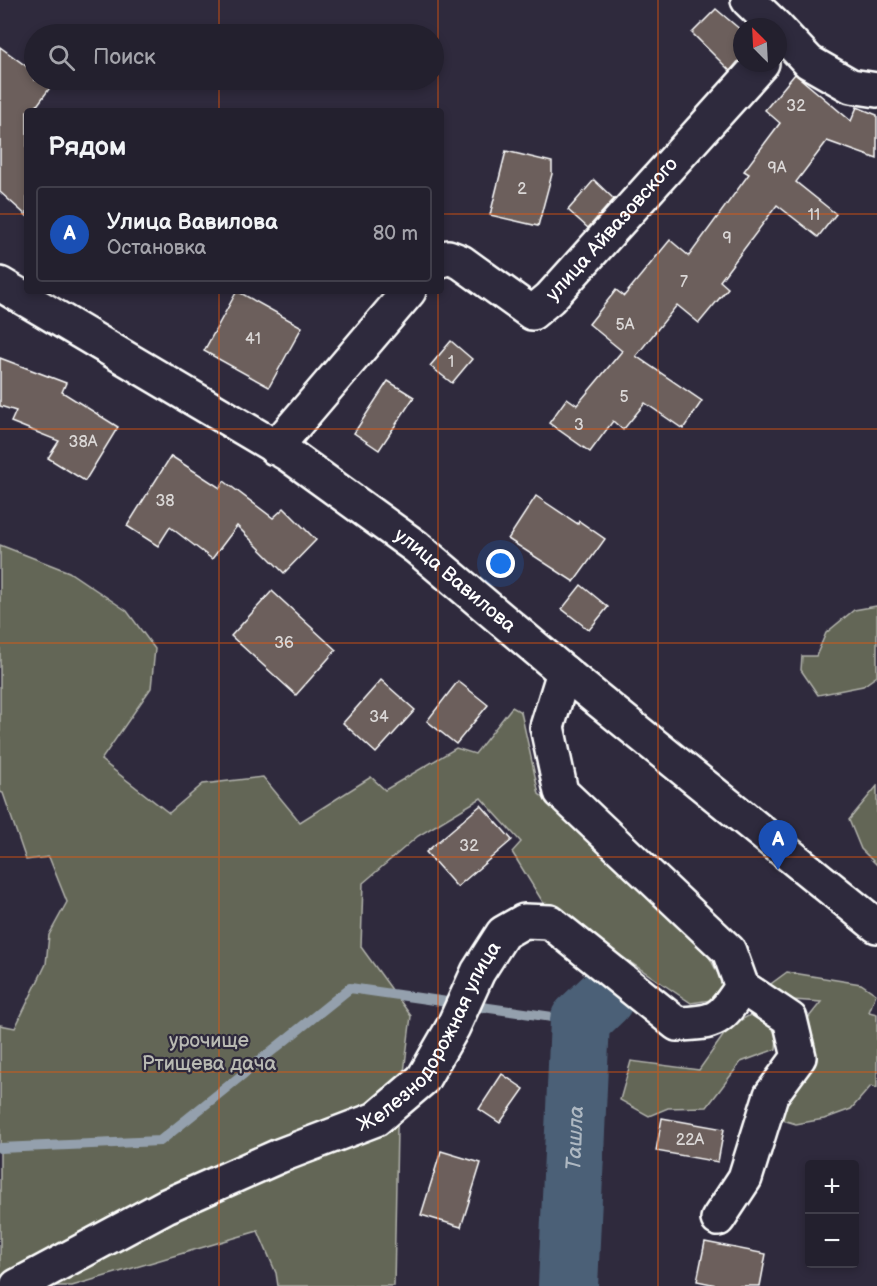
<!DOCTYPE html>
<html lang="ru">
<meta charset="utf-8">
<style>
:root{--surface:#23202e;--page:#2b2836;--text:#f1f3f6;--muted:#a3a3aa;--line:#403e4a;--accent:#ff9aa2}
body{margin:0;font-family:"Balsamiq Sans",sans-serif;background:var(--page);color:var(--text)}
.controls{position:absolute;right:18px;bottom:18px;display:grid;overflow:hidden;border-radius:6px;box-shadow:0 3px 9px #0003}
.controls button{width:54px;height:54px;display:grid;place-items:center;padding:0;border:0;border-bottom:2px solid var(--line);background:var(--surface);color:var(--text);font:30px sans-serif}
.compass{position:absolute;left:733px;top:18px;width:54px;height:54px;border-radius:50%;background:var(--surface);box-shadow:0 3px 9px #0003;rotate:336deg}
.you{position:absolute;left:501px;top:564px;width:21px;height:21px;margin:-15px;border:4px solid #fff;border-radius:50%;background:#1a73e8;box-shadow:0 0 0 9px #1a73e833}
.badge{display:grid;place-items:center;width:39px;height:39px;border-radius:50%;background:var(--accent);color:#fff;font-size:20px;font-weight:700}
.pin{position:absolute;translate:-50% -50px;filter:drop-shadow(0 2px 3px #0008)}
.pin::after{content:'';position:absolute;top:32px;width:21px;height:18px;background:inherit;clip-path:polygon(0 0,100% 0,50% 100%)}
.list{margin:0;padding:0;list-style:none}
h2{display:flex;justify-content:space-between;align-items:center;height:78px;margin:0;padding:0 24px;font-size:26px}
h2 small{font-size:20px;font-weight:400;color:var(--muted)}
.list li{display:grid;grid-template-columns:39px 1fr auto;gap:18px;align-items:center;box-sizing:border-box;height:96px;margin:0 12px 12px;padding:0 12px;border:2px solid var(--line);border-radius:6px}
.list b{display:block;font-size:22px;white-space:nowrap}
.list p{margin:0;font-size:20px;white-space:nowrap;color:var(--muted)}
.list em{font-size:20px;font-style:normal;color:var(--muted)}
.icon{flex:none;width:33px;height:33px;fill:none;stroke:currentColor;stroke-width:2;stroke-linecap:round;stroke-linejoin:round}
.map{position:relative;flex:none;width:877px;height:1286px;overflow:hidden}
.search{position:absolute;background:var(--surface);box-shadow:0 3px 9px #0003;left:24px;top:24px;width:420px;height:66px;display:flex;align-items:center;gap:15px;box-sizing:border-box;padding:0 21px;border-radius:33px;color:var(--muted);font-size:22px}
.panel{position:absolute;background:var(--surface);box-shadow:0 3px 9px #0003;left:24px;top:108px;width:420px;height:186px;border-radius:6px}
.map>svg:first-child{display:block}
.green{fill:#636657;stroke:#b1b2ab;stroke-width:1.5}
.lines{fill:none;stroke-linecap:round;stroke-linejoin:round}
.stream{stroke:#94a0ad;stroke-width:10}
.river{stroke:#4c6177;stroke-width:60}
.building{fill:#6c5f5b;stroke:#fff;stroke-width:1.5}
.minor-casing{stroke:#fff;stroke-width:38}
.major-casing{stroke:#fff;stroke-width:38}
.minor{stroke:#2f2a3d;stroke-width:33}
.major{stroke:#2f2a3d;stroke-width:33}
.grid{fill:none;stroke:#e8590c;stroke-width:1.5;stroke-opacity:0.55}
.labels{text-anchor:middle;dominant-baseline:central;stroke-width:4.5;stroke-linejoin:round;paint-order:stroke}
.number-label{font-size:16px;fill:#dad7d6}
.street-label{font-size:20px;fill:#fff;stroke:#2f2a3d}
.park-label{font-size:20px;fill:#b9bab3;stroke:#2f2a3d}
.water-label{font-size:21px;font-style:italic;fill:#aeb8c2;stroke:#2f2a3d}
</style>
<div class="map">
<svg width="877" height="1286" viewBox="0 0 877 1286">
<rect width="100%" height="100%" fill="#2f2a3d"/>
<filter id="ink" filterUnits="userSpaceOnUse"><feTurbulence type="fractalNoise" baseFrequency=".0167" numOctaves="2"/><feDisplacementMap in="SourceGraphic" scale="12" xChannelSelector="R" yChannelSelector="G"/><feConvolveMatrix kernelMatrix="1 2 1 2 8 2 1 2 1" color-interpolation-filters="sRGB"/></filter>
<g filter="url(#ink)">
<g class="green">
<path d="M0,545L69,572L127,611L155,649L151,688L101,760L169,813L203,784L263,777L300,822L371,777L385,790L456,748L475,754L512,707L521,712L539,794L558,810L698,936L724,985L711,1000L691,1003L544,904L512,852L521,842L481,798L418,836L363,883L361,947L411,1016L397,1129L394,1286H278L276,1273L258,1231L72,1286H0V1025L15,1028L46,964L49,935L67,902L49,857L26,860L3,793L0,792Z"/>
<path d="M877,606V676L863,686L818,695L801,670L802,656H816L826,633L854,610Z"/>
<path d="M877,786V865L861,849L849,820Z"/>
<path d="M787,972L861,984L876,994L869,1012L877,1014V1088L871,1086L851,1109L824,1119L796,1124L776,1118L809,1068L805,1022L821,1002L793,1000L778,1027L776,1049L741,1062L707,1107L668,1108L649,1116L620,1100L631,1061L699,1070L730,1026L774,1002L768,986Z"/>
</g>
<g class="lines">
<path class="stream" d="M0,1148L160,1141L350,988L580,1021"/>
<path class="river" id="s1" d="M568,1286L580,1021L604,998"/>
</g>
<g class="building">
<path d="M716,9L742,31V57L730,71L692,33Z"/>
<path d="M0,47L34,72V80H45L52,85L33,111H27V216L0,192Z"/>
<path d="M795,74L851,121L857,107L877,115V159L827,141L796,182L836,214L818,237L777,205L720,281L728,288L699,323L677,305L636,356L702,401L683,429L645,403L623,430L613,421L590,452L549,423L567,398L577,405L622,351L589,324L616,290L624,296L670,240L689,256L749,174L744,171L780,123L765,110Z"/>
<path d="M506,151L552,162V174L538,226L490,215Z"/>
<path d="M594,180L614,199L588,228L568,210Z"/>
<path d="M237,291L302,327L269,387L204,351Z"/>
<path d="M451,341L472,359L452,383L430,366Z"/>
<path d="M0,358L66,383L62,392L118,427L85,481L48,458L59,441L11,422L16,411L0,406Z"/>
<path d="M388,381L414,397L379,450L354,433Z"/>
<path d="M171,456L220,488L224,481L273,518L284,508L316,540L284,573L237,526L212,559L170,527L158,546L127,526Z"/>
<path d="M536,496L578,524L579,521L605,539L574,582L508,539Z"/>
<path d="M581,585L608,607L589,630L562,609Z"/>
<path d="M272,591L336,650L296,695L231,636Z"/>
<path d="M381,680L415,710L376,753L343,723Z"/>
<path d="M458,681L488,705L456,744L427,721Z"/>
<path d="M481,805L512,840L457,887L426,852Z"/>
<path d="M502,1074L524,1089L500,1123L479,1109Z"/>
<path d="M662,1118L724,1129L718,1162L656,1151Z"/>
<path d="M441,1151L481,1163L461,1227L421,1215Z"/>
<path d="M705,1242L766,1254L760,1286H721L697,1281Z"/>
</g>
<g class="lines">
<g class="minor-casing">
<g id="minor">
<path d="M748,0L776,27"/>
<path d="M778,29L809,62L851,86L877,90"/>
<path id="s2" d="M441,260L448,257L461,262L532,313L550,298L762,63"/>
<path d="M275,448L409,291"/>
<path d="M718,1219L745,1178L771,1095L799,1057L790,1019L742,987"/>
<path id="s3" d="M17,1286L166,1206L279,1156L376,1119L423,1079L453,1027L478,972L503,933L524,921L550,922L677,1024C717,1023 720,1020 742,987L729,951L561,792L547,727L564,672"/>
</g>
</g>
<g class="major-casing">
<g id="major">
<path id="s4" d="M0,284L289,455L416,547L564,672L877,926"/>
</g>
</g>
<use href="#minor" class="minor"/>
<use href="#major" class="major"/>
</g>
</g>
<path class="grid" d="M219,0V34M438,0V111M658,0V1286M219,80V111M0,214H27M441,214H877M219,291V1286M438,291V1286M0,429H877M0,643H877M0,857H877M0,1072H877"/>
<g class="labels">
<g class="number-label">
<text x="796" y="106">32</text>
<text x="777" y="168">9А</text>
<text x="522" y="189">2</text>
<text x="814" y="215">11</text>
<text x="727" y="238">9</text>
<text x="684" y="282">7</text>
<text x="625" y="325">5А</text>
<text x="253" y="339">41</text>
<text x="451" y="362">1</text>
<text x="624" y="397">5</text>
<text x="579" y="425">3</text>
<text x="83" y="442">38А</text>
<text x="165" y="501">38</text>
<text x="284" y="643">36</text>
<text x="379" y="717">34</text>
<text x="469" y="846">32</text>
<text x="690" y="1140">22А</text>
</g>
<g class="street-label">
<text stroke="none"><textPath href="#s2" startOffset="225">улица Айвазовского</textPath></text>
<text stroke="none"><textPath href="#s4" startOffset="544">улица Вавилова</textPath></text>
<text stroke="none"><textPath href="#s3" startOffset="495">Железнодорожная улица</textPath></text>
</g>
<g class="park-label">
<text x="209" y="1041">урочище<tspan x="209" dy="23">Ртищева дача</tspan></text>
</g>
<g class="water-label">
<text stroke="none"><textPath href="#s1" startOffset="148">Ташла</textPath></text>
</g>
</g>
</svg>
<div class="controls">
<button>+</button>
<button>−</button>
</div>
<svg class="compass" viewBox="-18 -18 36 36"><path d="M0-13l5 13h-10z" fill="#e53935"/><path d="M0 13l5-13h-10z" fill="#a3a3aa"/></svg>
<div class="you"></div>
<div class="pin badge" style="left:778px;top:870px;background:#1a4fb4">A</div>
<div class="search"><svg class="icon" aria-label="search" viewBox="0 0 24 24"><circle cx="10" cy="10" r="6"/><path d="M15 15l6 6"/></svg>Поиск</div>
<section class="panel">
<h2>Рядом<small></small></h2>
<ul class="list">
<li><span class="badge" style="background:#1a4fb4">A</span><div><b>Улица Вавилова</b><p>Остановка</p></div><em>80 m</em></li>
</ul>
</section>
</div>
